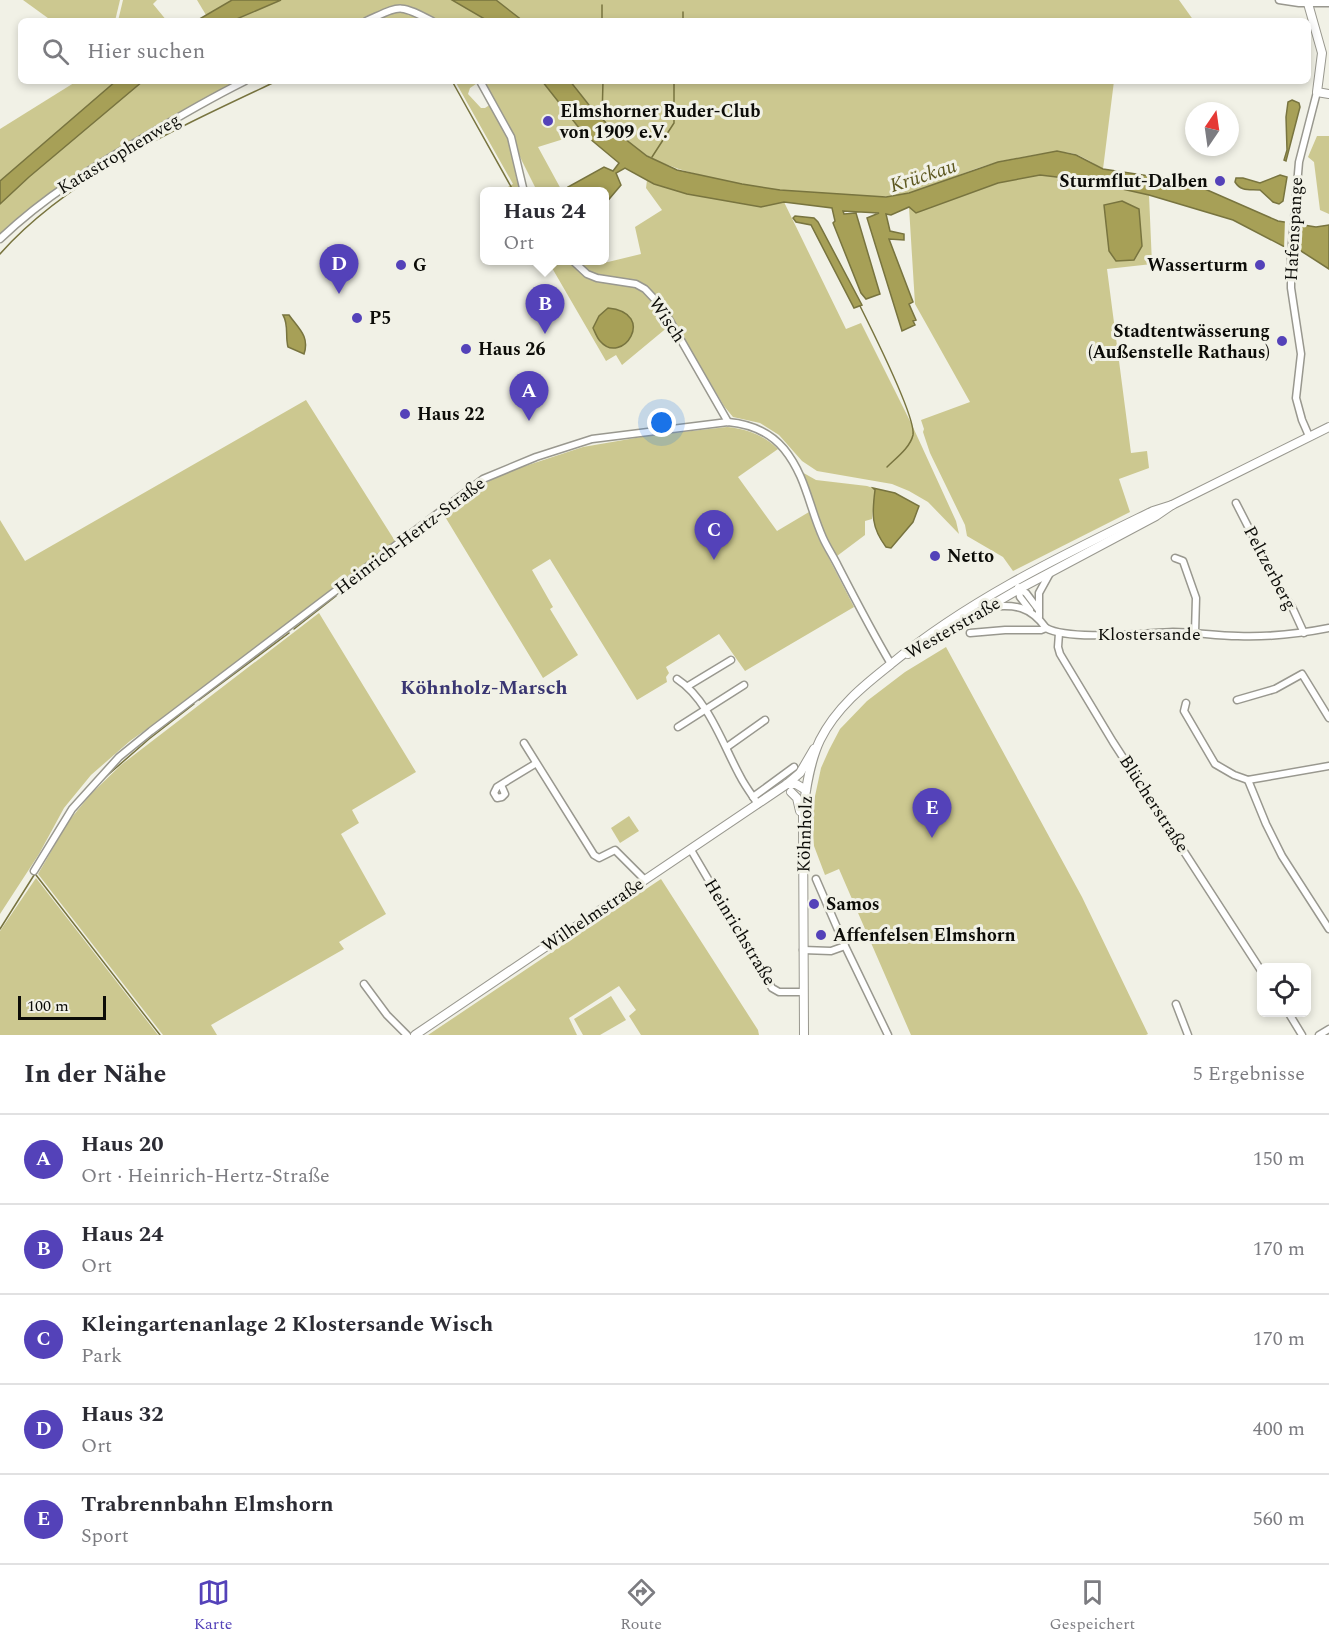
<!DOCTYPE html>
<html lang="de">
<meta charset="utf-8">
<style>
:root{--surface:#fff;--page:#f7f7f7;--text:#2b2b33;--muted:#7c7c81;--line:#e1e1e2;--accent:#5442b9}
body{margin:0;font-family:Spectral,serif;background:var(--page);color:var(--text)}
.controls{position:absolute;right:18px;bottom:18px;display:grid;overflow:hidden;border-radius:9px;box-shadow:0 3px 9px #0003}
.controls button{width:54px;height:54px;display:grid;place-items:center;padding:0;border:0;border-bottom:2px solid var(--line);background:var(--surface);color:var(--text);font:30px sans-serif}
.compass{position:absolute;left:1185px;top:102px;width:54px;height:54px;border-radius:50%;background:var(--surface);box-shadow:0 3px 9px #0003;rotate:13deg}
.scale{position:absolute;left:18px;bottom:15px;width:88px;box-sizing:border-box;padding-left:6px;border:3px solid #0c0c08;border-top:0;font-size:16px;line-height:21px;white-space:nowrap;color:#0c0c08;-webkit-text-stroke:4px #f1f1e6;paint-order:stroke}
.you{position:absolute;left:662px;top:423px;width:21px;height:21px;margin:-15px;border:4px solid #fff;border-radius:50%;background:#1a73e8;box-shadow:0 0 0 9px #1a73e833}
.badge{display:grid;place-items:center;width:39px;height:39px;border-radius:50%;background:var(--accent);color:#fff;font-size:20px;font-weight:700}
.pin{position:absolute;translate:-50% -50px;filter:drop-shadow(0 2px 3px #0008)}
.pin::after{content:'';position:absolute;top:32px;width:21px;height:18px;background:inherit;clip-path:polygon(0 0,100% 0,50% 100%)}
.popup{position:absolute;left:480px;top:187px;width:129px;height:78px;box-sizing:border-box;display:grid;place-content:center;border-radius:9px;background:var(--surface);filter:drop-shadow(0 2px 4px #0005);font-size:20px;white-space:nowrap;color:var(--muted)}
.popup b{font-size:22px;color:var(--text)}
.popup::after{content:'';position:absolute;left:50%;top:100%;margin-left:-12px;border:12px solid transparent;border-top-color:var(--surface)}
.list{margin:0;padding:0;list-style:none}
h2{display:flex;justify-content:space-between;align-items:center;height:78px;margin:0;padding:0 24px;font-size:26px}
h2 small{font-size:20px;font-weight:400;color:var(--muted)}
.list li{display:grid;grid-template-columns:39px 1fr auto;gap:18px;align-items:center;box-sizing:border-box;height:90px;padding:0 24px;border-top:2px solid var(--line)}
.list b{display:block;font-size:22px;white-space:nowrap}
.list p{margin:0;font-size:20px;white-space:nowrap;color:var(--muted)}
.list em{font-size:20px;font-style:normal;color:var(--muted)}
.icon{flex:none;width:33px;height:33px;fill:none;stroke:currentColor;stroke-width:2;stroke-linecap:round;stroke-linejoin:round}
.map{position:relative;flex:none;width:1329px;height:1035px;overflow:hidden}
.search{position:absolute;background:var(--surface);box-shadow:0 3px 9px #0003;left:18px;right:18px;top:18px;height:66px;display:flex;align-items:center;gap:15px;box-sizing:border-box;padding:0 21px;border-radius:9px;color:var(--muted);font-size:22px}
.sheet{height:528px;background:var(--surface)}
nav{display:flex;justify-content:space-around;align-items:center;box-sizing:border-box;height:84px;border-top:2px solid var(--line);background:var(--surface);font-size:16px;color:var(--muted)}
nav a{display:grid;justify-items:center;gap:3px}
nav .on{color:var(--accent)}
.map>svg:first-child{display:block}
.green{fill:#ccc890}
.water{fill:#a7a057;stroke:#78743f;stroke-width:1.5}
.pier{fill:#f1f1e6}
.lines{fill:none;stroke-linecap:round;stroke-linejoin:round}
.stream{stroke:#78743f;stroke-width:1.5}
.minor-casing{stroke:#99988f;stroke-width:9}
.major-casing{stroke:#99988f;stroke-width:10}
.minor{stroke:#fff;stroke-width:6}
.major{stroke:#fff;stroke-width:8}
.poi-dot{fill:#5442b9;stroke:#f1f1e6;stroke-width:2}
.labels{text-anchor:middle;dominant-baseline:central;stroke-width:6;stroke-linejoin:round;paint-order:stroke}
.poi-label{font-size:18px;font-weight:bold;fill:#0c0c08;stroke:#f1f1e6;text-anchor:start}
.street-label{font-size:18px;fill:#0c0c08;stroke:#f1f1e6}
.water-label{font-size:20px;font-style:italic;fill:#5d5820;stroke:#f1f1e6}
.neighbourhood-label{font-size:20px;font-weight:bold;fill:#3a3672;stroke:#f1f1e6}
</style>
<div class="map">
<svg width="1329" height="1035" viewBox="0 0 1329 1035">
<rect width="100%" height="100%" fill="#f1f1e6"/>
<g class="green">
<path d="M23,0H120L115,21H52Z"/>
<path d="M123,0H157L153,4L167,21H118Z"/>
<path d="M197,0H232L206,15Z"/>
<path d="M281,0H452L488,21H436L410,8L398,5L362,21H232Z"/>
<path d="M496,0H1179L1194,21H523Z"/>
<path d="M400,10L428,21H370Z"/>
<path d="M77,81H116L0,181V129Z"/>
<path d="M143,81H241C203,100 167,120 131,141C84,169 39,197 0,235V204L29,177Z"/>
<path d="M455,81L479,82L470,88L468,94L481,108H485L491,104L506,132L513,149L521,191H509L506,188L513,184Z"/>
<path d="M482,81H542L583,133L538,147L562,191H537Z"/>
<path d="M570,81H1114L1103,169C1094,164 1084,157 1075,154C1059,150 1045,153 1029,156C1019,158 1008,159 998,162C967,170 938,185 908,193C857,206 688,183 645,154C615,135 592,109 570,81Z"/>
<path d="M1317,136H1329V214L1320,210L1314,162L1308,157Z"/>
<path d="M1040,175L1082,180L1149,195L1152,264L1107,269L1131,453L1147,451L1149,468L1119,479L1130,512L1013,571L1003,557L967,536L965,525L930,453L923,432L924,429L921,420L970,402L915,304L909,207L916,213L998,183Z"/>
<path d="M647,180L654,184L760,207L784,202L846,329L861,323L912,425L956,521L959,534L928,502L909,491L892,484L817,471L802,461L779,435L760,423L733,417L724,406L663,304C654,294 646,285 634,281C614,274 592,281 579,261L608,262L641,254L635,227L662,210L646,188Z"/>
<path d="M548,261H568L580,273L597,282L635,287L649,296L669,326L622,365L616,355L606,361Z"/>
<path d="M306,400L395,541L196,694L130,741L91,775L64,808L39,854L0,914V520L25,561Z"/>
<path d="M727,427C748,429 763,435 778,449L738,477L777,531L809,512L818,537L854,607L745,671L719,634L666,667L669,673L666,677L667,682L637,700L550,559L532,570L553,607L550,609L578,655L543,678L444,515L485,483L510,471L583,447L647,436Z"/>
<path d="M800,471L816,480L867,486L873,488L875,490L872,519L865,521V535L837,556L825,536Z"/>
<path d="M319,613L416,772L352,810L359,823L341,834L386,914L339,942L344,949L211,1025L217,1035H163L38,874L68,822L90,795L121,765Z"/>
<path d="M946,647L1082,897L1148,1034L1146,1035H911L839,869L825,875L814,846L811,815L821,768L829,750L840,729L867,701L905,672Z"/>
<path d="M629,816L639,831L620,843L611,828Z"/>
<path d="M36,878L158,1035H0V931Z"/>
<path d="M661,879L758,1030L759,1035H641L629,1016L636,1010L619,986L569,1018L577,1035H428Z"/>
<path d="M611,996L626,1020L600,1035H583L574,1019Z"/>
</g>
<g class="water">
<path d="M232,0H281L232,21H196Z"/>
<path d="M452,0H496L523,21H488Z"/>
<path d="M116,81H143L29,177L0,204V181Z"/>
<path d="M542,81H570L589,105L611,128L647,156L677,170L742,184L780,190L886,197L909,193L998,162L1057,151L1076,155L1103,169L1189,182L1278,221L1316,227L1329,225V269L1301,251L1283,246L1233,220L1149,195L1082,180L1040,175L998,183L916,213L909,207L891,215L886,214L890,231L904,234V240L889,239L913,302L909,304L916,320L913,321L915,325L902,331L867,218L879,213L843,211L844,214L856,213L880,294L866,299L861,293L833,223L835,221L832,208L784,202L761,207L687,194L654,184L625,168L616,173L621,185L605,204V192L571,191L568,187L604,167L613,171L619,163L583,133Z"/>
<path d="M1292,100L1299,103L1300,107L1286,161L1284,160L1287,150L1286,117L1288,102Z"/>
<path d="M1280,175L1287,177L1283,201L1279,204L1273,202L1260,190C1250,189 1241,192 1235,182L1236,178H1243L1260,183Z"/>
<path d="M1122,201L1139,209L1142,246L1134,260L1116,261L1109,251L1104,205Z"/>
<path d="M795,216L814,218L818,222L862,305L854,308L811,225L796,222L793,218Z"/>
<path d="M608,308C658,313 622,367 600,341C597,338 595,332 593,328L599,316Z"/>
<path d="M283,315H289C298,328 310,336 304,354L288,347C285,336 289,325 283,315Z"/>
<path d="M873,488L895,493L919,506L913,522L891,548L886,547C871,527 872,514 875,490Z"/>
</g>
<path class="pier" d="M1285,219L1299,221L1298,253L1284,250Z"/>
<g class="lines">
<g class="stream">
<path d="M602,5V21"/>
<path d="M683,21V12"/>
<path d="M452,81L514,192"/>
<path d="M602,119L603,81"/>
<path d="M652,157L674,123V81"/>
<path d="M0,254C69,176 184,125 277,81"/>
<path d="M860,306C870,326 916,418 913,435C910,448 896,458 887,467"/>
<path d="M294,629L336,596"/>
<path d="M199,700L289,633"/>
<path d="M102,780L149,739L194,704"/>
<path d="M36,875L160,1035"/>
<path d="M0,929L48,853"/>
</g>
<g class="minor-casing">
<g id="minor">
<path d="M1279,0L1299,3H1329"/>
<path d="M366,21C400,6 398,3 432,21"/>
<path d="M480,81L511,137L524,192"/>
<path d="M0,239C44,197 93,167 145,137C178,117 211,98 245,81"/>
<path d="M572,260L587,274L597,278L636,284L645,289L662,307L728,422"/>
<path d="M1309,436L1302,420L1296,398L1301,354L1291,288V255L1299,162L1317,92"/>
<path d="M1236,503L1279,587L1293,609L1304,633"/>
<path d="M1175,558L1183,561L1196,598L1195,633"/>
<path d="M1018,587L1020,597L1030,610"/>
<path d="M1019,589L1026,593L1038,609"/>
<path d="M989,607C1015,604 1030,606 1046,628"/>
<path d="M1039,617V593L1050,573"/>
<path d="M970,633L1005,630H1041L1046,628C1070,641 1143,633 1173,632C1195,632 1216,636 1238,636C1268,637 1299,634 1329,628"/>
<path d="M1059,633L1058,647L1060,654L1113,742L1262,972"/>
<path d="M677,679C708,699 723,745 740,776C745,786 752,795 758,804"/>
<path d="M688,686L731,660"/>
<path d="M1237,700L1275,689L1302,674L1329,718"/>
<path d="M1186,703L1184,711L1215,764L1234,775L1248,780L1329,766"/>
<path d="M678,727L744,685"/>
<path d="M524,743L594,855L599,858L615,850L645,880"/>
<path d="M727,747L765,720"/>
<path d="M1248,780L1266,824L1282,856L1329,929"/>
<path d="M501,785L505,794L502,797L497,798L494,793L497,787L535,764"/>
<path d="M753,797L794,767"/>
<path d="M691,850L772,988L779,992H803"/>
<path d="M34,871L72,809L119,757L151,731L483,479L536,457L592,439L728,422C750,424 769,431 784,449C806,476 809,507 823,538C827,547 833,556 838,566C855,599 872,632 891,664"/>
<path d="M816,879L845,946L888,1035"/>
<path d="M803,950L831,951L845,946"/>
<path d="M364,984L387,1015L407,1035"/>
<path d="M1176,1004L1188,1035"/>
<path d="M1288,1012L1302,1035"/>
<path d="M1319,1035L1329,1029"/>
</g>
</g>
<g class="major-casing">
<g id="major">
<path d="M1307,0L1322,53L1317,92L1329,94"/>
<path d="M908,654L1019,589L1156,516L1172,505L1329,427"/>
<path d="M787,784H796L806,790"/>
<path d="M791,792L797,798L800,811"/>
<path d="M415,1035L787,784L800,773L814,749"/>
<path d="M804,1035L803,811C806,788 810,761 820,740C836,708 863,686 891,664C970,599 1061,556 1153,511L1172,505"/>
</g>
</g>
<use href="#minor" class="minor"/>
<use href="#major" class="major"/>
</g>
<g class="poi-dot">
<circle cx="548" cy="121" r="6"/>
<circle cx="1220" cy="181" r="6"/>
<circle cx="401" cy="265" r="6"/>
<circle cx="1260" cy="265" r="6"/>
<circle cx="357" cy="318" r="6"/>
<circle cx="1282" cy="341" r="6"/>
<circle cx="466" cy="349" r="6"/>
<circle cx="405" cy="414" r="6"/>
<circle cx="935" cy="556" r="6"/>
<circle cx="814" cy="904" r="6"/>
<circle cx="821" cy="935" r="6"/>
</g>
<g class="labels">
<g class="poi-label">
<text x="560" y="111">Elmshorner Ruder-Club<tspan x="560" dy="21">von 1909 e.V.</tspan></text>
<text x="1208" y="181" text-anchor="end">Sturmflut-Dalben</text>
<text x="413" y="265">G</text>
<text x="1248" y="265" text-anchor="end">Wasserturm</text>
<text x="369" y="318">P5</text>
<text x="1270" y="331" text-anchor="end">Stadtentwässerung<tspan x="1270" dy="21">(Außenstelle Rathaus)</tspan></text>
<text x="478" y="349">Haus 26</text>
<text x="417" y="414">Haus 22</text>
<text x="947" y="556">Netto</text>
<text x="826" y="904">Samos</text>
<text x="833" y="935">Affenfelsen Elmshorn</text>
</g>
<g class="street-label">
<text transform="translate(119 154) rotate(-31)">Katastrophenweg</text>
<text transform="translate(1294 229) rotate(-87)">Hafenspange</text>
<text transform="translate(667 320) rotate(56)">Wisch</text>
<text transform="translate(410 536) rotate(-37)">Heinrich-Hertz-Straße</text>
<text transform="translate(1270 568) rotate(62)">Peltzerberg</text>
<text transform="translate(953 628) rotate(-30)">Westerstraße</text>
<text x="1149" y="634">Klostersande</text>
<text transform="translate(1154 804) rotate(57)">Blücherstraße</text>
<text transform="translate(805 834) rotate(-88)">Köhnholz</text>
<text transform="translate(593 915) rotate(-34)">Wilhelmstraße</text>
<text transform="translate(740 932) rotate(59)">Heinrichstraße</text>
</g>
<g class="water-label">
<text transform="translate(923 176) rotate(-18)">Krückau</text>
</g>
<g class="neighbourhood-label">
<text x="484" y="688">Köhnholz-Marsch</text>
</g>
</g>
</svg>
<div class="controls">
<button><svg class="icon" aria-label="locate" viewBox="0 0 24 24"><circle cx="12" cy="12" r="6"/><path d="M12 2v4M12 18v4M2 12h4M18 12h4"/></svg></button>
</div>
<svg class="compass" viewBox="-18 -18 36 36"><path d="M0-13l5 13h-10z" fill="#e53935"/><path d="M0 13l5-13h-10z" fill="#7c7c81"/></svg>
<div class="scale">100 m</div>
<div class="you"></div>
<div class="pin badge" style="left:529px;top:421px">A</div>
<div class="pin badge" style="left:545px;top:334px">B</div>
<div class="popup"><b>Haus 24</b>Ort</div>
<div class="pin badge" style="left:714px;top:560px">C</div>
<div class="pin badge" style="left:339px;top:294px">D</div>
<div class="pin badge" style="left:932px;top:838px">E</div>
<div class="search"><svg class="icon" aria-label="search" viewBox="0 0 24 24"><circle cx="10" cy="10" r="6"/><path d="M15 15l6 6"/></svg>Hier suchen</div>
</div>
<section class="sheet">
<h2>In der Nähe<small>5 Ergebnisse</small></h2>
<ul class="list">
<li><span class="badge">A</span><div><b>Haus 20</b><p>Ort · Heinrich-Hertz-Straße</p></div><em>150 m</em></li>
<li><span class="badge">B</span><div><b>Haus 24</b><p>Ort</p></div><em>170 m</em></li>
<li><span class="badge">C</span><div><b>Kleingartenanlage 2 Klostersande Wisch</b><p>Park</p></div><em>170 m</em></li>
<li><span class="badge">D</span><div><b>Haus 32</b><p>Ort</p></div><em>400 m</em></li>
<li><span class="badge">E</span><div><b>Trabrennbahn Elmshorn</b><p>Sport</p></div><em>560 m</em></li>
</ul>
</section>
<nav>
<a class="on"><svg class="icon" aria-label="map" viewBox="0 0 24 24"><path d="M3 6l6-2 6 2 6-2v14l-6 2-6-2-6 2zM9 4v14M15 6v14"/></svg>Karte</a>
<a><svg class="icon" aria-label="directions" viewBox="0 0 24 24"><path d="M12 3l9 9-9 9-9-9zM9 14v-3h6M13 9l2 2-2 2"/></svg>Route</a>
<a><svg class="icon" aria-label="saved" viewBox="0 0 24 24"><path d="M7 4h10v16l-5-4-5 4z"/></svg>Gespeichert</a>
</nav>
